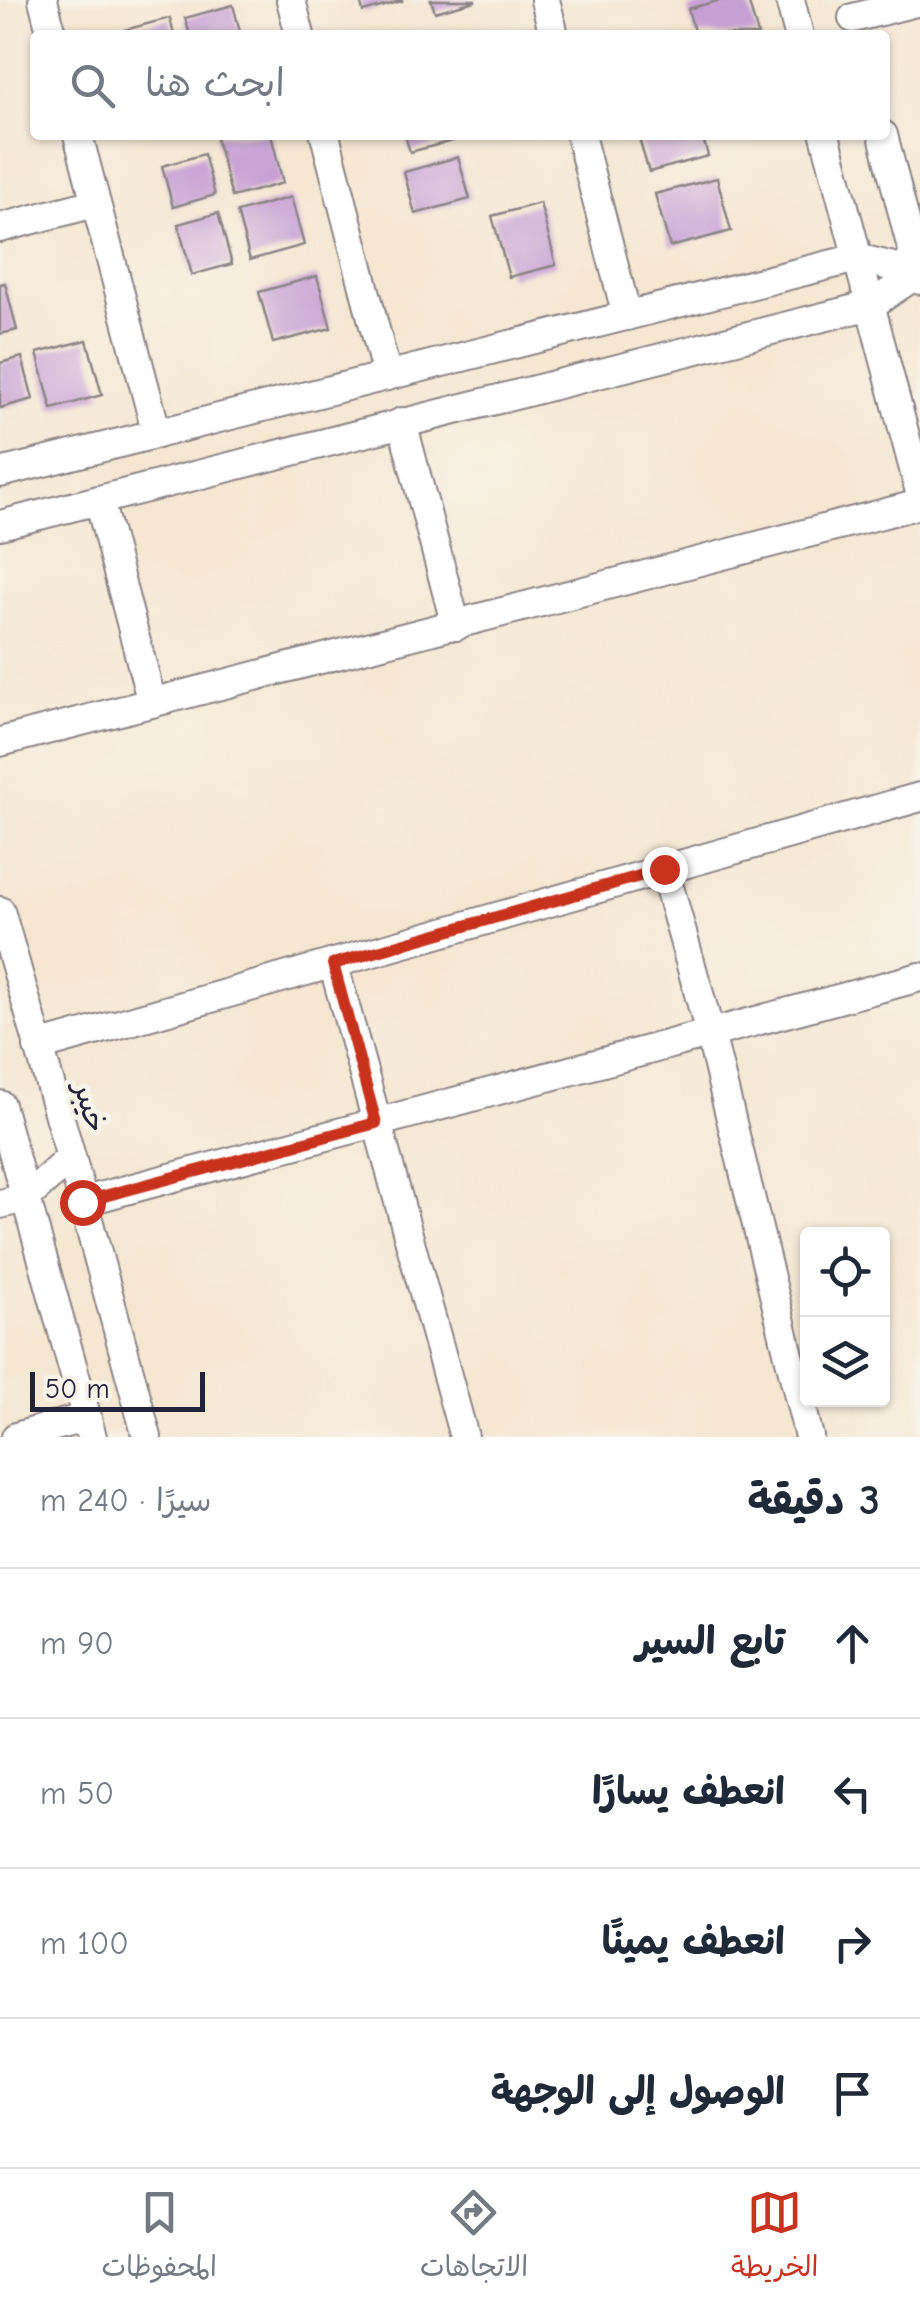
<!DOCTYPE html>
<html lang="ar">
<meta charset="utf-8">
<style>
:root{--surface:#fff;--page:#f6f6f7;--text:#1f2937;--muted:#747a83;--line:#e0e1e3;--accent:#c8321e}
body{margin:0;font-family:"Comic Neue","Playpen Sans Arabic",sans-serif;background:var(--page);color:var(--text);direction:rtl}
.controls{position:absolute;right:30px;bottom:30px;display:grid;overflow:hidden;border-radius:10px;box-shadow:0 2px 8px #0004}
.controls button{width:90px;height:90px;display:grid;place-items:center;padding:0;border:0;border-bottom:2px solid var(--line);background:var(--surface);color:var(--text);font:50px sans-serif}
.scale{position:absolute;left:30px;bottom:25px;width:175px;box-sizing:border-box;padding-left:10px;border:5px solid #22223b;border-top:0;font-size:28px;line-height:35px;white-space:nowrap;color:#22223b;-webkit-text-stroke:8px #f7f3e8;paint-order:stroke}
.stop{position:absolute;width:30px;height:30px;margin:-22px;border:8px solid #c8321e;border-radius:50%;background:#fff}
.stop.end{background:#c8321e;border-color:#fff;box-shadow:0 2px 10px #0008}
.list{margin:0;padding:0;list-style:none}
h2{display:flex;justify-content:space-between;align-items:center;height:130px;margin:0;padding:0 40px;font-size:42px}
h2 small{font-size:32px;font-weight:400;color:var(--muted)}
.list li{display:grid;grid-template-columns:65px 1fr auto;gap:30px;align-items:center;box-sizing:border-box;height:150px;padding:0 40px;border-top:2px solid var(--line)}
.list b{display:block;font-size:38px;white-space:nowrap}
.list em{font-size:32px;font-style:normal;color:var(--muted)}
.icon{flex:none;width:55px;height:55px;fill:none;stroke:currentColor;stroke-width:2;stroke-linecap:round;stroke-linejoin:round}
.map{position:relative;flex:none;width:920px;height:1437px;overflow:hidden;direction:ltr}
.search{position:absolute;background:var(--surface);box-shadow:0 2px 8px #0004;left:30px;right:30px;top:30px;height:110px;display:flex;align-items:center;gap:25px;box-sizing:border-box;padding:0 35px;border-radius:10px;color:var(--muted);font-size:38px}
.sheet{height:730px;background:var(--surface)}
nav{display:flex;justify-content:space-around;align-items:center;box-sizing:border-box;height:140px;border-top:2px solid var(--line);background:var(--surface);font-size:28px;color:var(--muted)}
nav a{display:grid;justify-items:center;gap:5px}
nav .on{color:var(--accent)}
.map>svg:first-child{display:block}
.building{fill:#c7a0d5}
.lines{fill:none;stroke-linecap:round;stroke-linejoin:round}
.minor-casing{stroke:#8c8486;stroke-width:32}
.minor{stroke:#fff;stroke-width:28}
.route{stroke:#c8321e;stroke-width:12}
.labels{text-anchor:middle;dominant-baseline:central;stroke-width:10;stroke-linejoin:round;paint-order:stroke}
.street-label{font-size:30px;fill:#22223b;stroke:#f7f3e8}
</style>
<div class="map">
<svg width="920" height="1437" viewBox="0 0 920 1437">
<rect width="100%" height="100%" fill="#f7f3e8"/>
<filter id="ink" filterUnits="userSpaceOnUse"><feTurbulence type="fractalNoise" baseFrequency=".01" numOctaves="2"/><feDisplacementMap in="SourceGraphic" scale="20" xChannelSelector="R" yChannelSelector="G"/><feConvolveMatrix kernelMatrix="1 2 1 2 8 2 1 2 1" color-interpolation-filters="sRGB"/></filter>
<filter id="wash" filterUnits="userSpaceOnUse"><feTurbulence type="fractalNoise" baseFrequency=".0048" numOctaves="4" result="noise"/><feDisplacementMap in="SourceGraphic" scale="40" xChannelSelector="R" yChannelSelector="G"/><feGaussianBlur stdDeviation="2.25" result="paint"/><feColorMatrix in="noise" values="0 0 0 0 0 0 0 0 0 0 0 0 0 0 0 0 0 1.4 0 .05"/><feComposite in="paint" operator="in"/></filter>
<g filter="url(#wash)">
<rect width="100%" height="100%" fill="#f5e7d2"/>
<g id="blocks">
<g class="building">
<path d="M360,0H402V1L363,12Z"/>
<path d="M431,0H475V1L435,12Z"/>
<path d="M721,0H748L758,35H695L688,9Z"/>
<path d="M233,5L241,35H190L185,18Z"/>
<path d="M170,18L174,35H126L124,30Z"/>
<path d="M215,135H271L283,183L232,197Z"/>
<path d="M405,135H459L460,139L410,152Z"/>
<path d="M638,135H702L708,156L649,172Z"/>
<path d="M204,154L215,195L173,207L162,166Z"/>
<path d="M458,157L470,199L415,214L404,172Z"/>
<path d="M717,178L731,231L670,247L655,194Z"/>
<path d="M291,197L304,245L250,260L237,212Z"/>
<path d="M540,203L556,265L509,277L492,216Z"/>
<path d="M218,213L232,264L192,275L178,224Z"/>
<path d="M317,276L331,328L273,343L259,292Z"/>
<path d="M5,283L17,330L0,334V284Z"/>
<path d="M87,340L102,395L52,409L37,353Z"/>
<path d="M22,357L33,399L0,408V363Z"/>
</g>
</g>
</g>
<g filter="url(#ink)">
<use href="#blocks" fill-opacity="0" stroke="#8c8486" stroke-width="2.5"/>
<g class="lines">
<g class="minor-casing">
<g id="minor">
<path d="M43,0L52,35"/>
<path d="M291,0L300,35"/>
<path d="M545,0L554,35"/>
<path d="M790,0L799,35"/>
<path d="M853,18L920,1"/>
<path d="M78,135L157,434"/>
<path d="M325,135L387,376"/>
<path d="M580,135L627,316"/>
<path d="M825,135L920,492"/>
<path d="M883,135L920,280"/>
<path d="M0,228L95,203"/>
<path d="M402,422L456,626"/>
<path d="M0,473L857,258L918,273"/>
<path d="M99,500L152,703"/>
<path d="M0,525L871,305L918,273"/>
<path d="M0,742L920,504"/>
<path d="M664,869L710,1033L809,1437"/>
<path d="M0,911L71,1157L147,1437"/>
<path d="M333,963L464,1437"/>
<path d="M38,1047L920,797"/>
<path d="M0,1105L92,1437"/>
<path d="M81,1202L920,977"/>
<path d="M0,1204L26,1198L71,1157"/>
<path d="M16,1437L87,1417"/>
</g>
</g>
<use href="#minor" class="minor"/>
</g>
</g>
<g class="lines" filter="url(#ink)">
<path class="route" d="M82,1202L376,1123L333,964L664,869"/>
</g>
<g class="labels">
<g class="street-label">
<text transform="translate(90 1107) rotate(74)">خيبر</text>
</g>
</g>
</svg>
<div class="controls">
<button><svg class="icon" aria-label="locate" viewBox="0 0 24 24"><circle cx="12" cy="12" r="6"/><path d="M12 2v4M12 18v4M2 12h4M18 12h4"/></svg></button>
<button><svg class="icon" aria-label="layers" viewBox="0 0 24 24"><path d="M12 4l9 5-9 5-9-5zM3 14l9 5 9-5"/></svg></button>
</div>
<div class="scale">50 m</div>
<div class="stop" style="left:82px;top:1202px"></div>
<div class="stop end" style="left:664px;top:869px"></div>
<div class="search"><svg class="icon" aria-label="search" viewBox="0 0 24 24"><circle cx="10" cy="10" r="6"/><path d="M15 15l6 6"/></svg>ابحث هنا</div>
</div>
<section class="sheet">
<h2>3 دقيقة<small>سيرًا · 240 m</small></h2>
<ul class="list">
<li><svg class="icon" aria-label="ahead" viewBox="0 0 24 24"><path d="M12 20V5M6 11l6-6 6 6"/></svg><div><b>تابع السير</b></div><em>90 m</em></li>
<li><svg class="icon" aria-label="left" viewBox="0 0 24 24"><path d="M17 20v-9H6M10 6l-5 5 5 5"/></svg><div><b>انعطف يسارًا</b></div><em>50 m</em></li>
<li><svg class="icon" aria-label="right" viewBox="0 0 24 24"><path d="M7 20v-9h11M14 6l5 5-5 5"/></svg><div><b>انعطف يمينًا</b></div><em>100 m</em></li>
<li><svg class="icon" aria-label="arrive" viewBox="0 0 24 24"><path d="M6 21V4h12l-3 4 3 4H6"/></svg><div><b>الوصول إلى الوجهة</b></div></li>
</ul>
</section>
<nav>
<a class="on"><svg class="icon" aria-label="map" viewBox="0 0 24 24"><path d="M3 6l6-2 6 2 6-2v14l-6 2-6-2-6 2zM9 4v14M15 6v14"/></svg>الخريطة</a>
<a><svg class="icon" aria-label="directions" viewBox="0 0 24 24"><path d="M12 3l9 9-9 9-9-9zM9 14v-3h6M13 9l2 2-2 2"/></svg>الاتجاهات</a>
<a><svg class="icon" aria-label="saved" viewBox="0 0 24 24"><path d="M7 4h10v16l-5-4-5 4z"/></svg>المحفوظات</a>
</nav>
